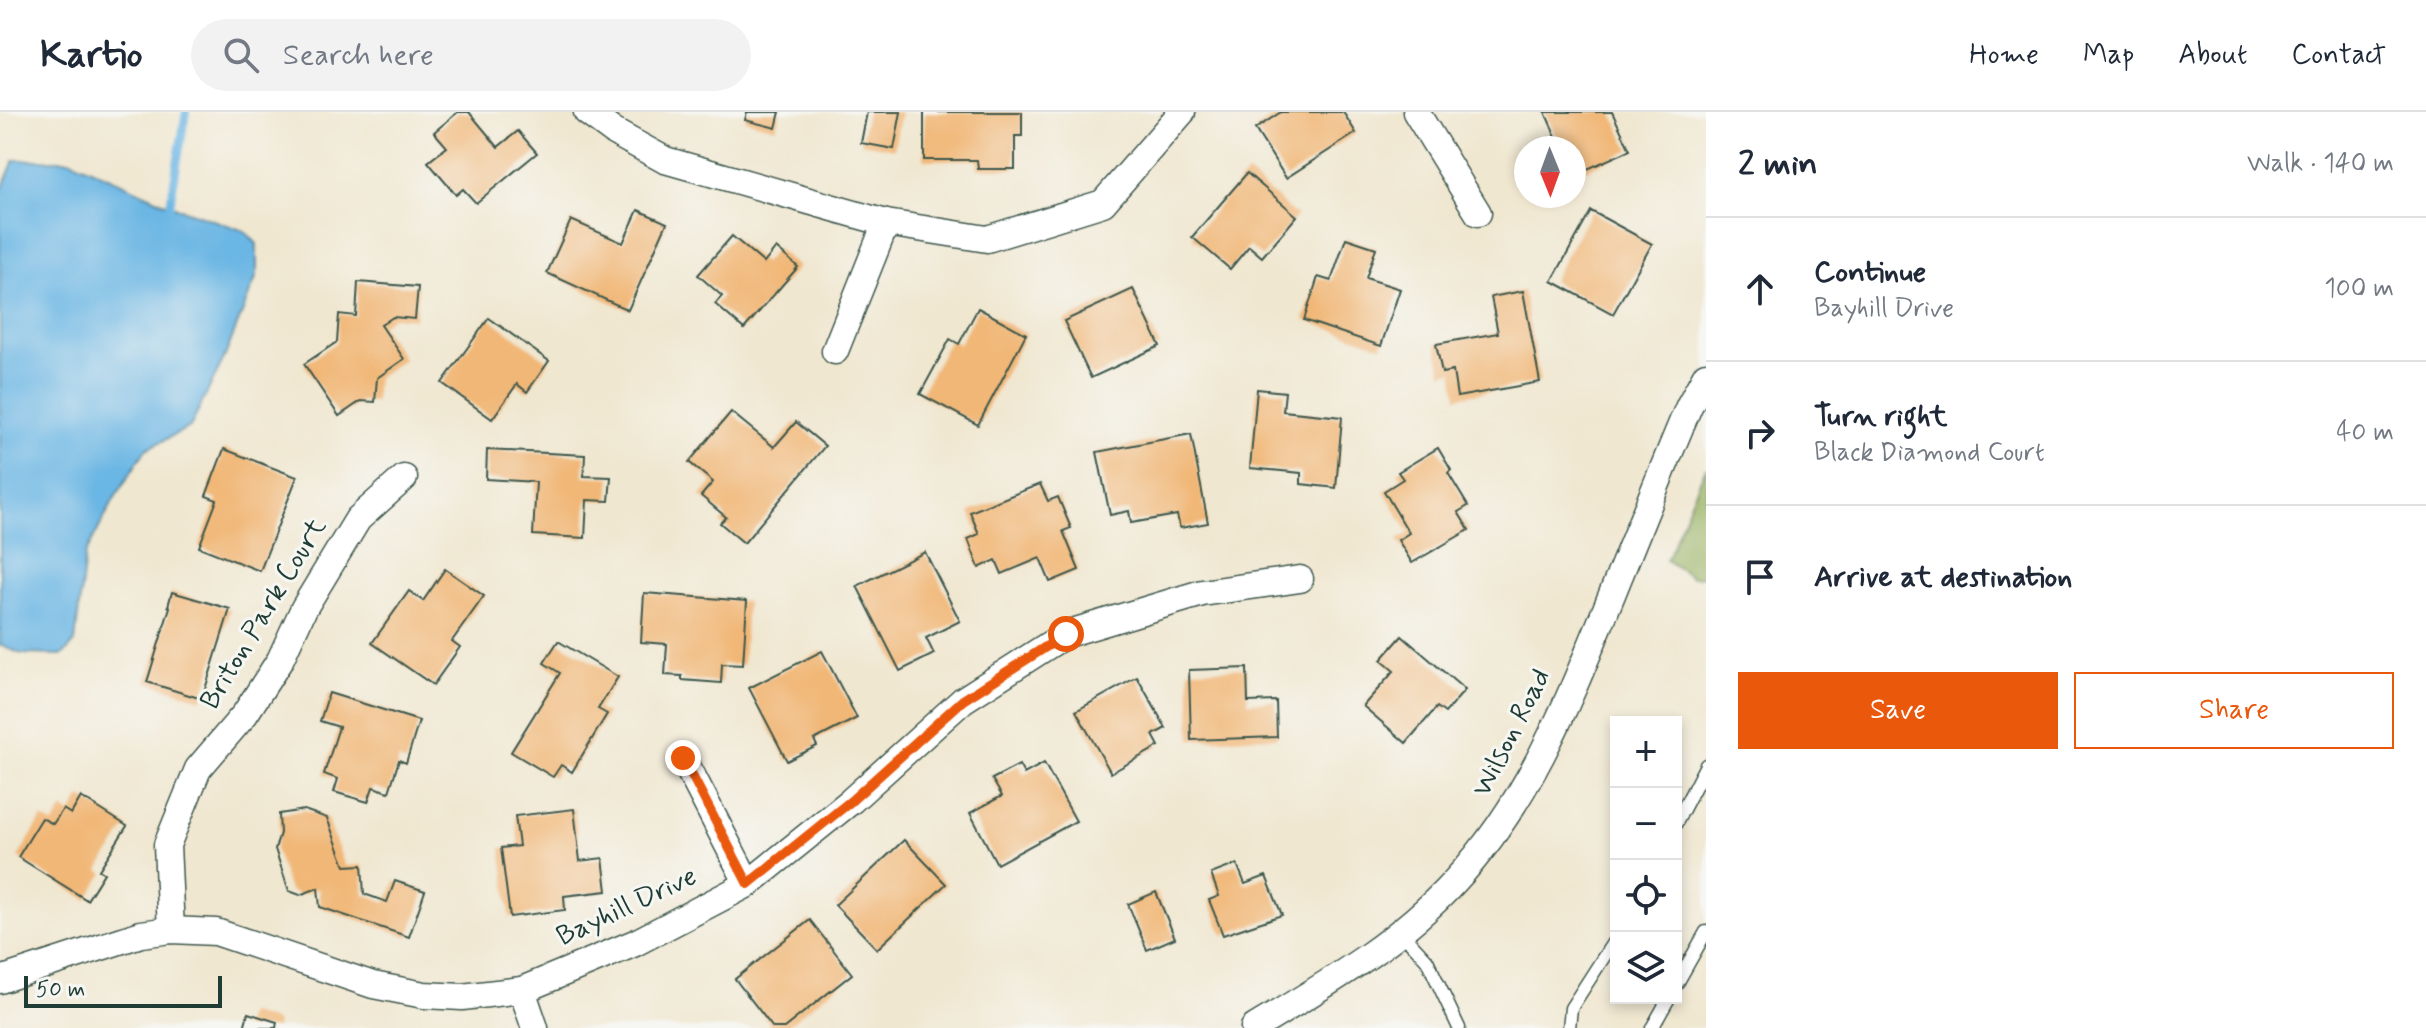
<!DOCTYPE html>
<meta charset="utf-8">
<style>
:root{--surface:#fff;--page:#f2f2f3;--text:#1f2937;--muted:#747a83;--line:#e0e1e3;--accent:#ea580c}
body{margin:0;font-family:Mynerve,sans-serif;background:var(--page);color:var(--text)}
.controls{position:absolute;right:24px;bottom:24px;display:grid;overflow:hidden;border-radius:0px;box-shadow:0 4px 12px #0003}
.controls button{width:72px;height:72px;display:grid;place-items:center;padding:0;border:0;border-bottom:2px solid var(--line);background:var(--surface);color:var(--text);font:40px sans-serif}
.compass{position:absolute;left:1514px;top:24px;width:72px;height:72px;border-radius:50%;background:var(--surface);box-shadow:0 4px 12px #0003;rotate:179deg}
.scale{position:absolute;left:24px;bottom:20px;width:198px;box-sizing:border-box;padding-left:8px;border:4px solid #1f3d34;border-top:0;font-size:22px;line-height:28px;white-space:nowrap;color:#1f3d34;-webkit-text-stroke:6px #f6f6f2;paint-order:stroke}
.stop{position:absolute;width:24px;height:24px;margin:-18px;border:6px solid #ea580c;border-radius:50%;background:#fff}
.stop.end{background:#ea580c;border-color:#fff;box-shadow:0 2px 8px #0008}
.list{margin:0;padding:0;list-style:none}
h2{display:flex;justify-content:space-between;align-items:center;height:104px;margin:0;padding:0 32px;font-size:34px}
h2 small{font-size:26px;font-weight:400;color:var(--muted)}
.list li{display:grid;grid-template-columns:52px 1fr auto;gap:24px;align-items:center;box-sizing:border-box;height:144px;padding:0 32px;border-top:2px solid var(--line)}
.list b{display:block;font-size:30px;white-space:nowrap}
.list p{margin:0;font-size:26px;white-space:nowrap;color:var(--muted)}
.list em{font-size:26px;font-style:normal;color:var(--muted)}
.actions{display:flex;gap:16px;padding:24px 32px}
.actions a{flex:1;padding:18px 0;border:2px solid var(--accent);border-radius:0px;text-align:center;font-size:28px;color:var(--accent)}
.actions .main{background:var(--accent);color:#fff}
.icon{flex:none;width:44px;height:44px;fill:none;stroke:currentColor;stroke-width:2;stroke-linecap:round;stroke-linejoin:round}
.map{position:relative;flex:none;width:1706px;height:916px;overflow:hidden}
header{display:flex;align-items:center;gap:48px;box-sizing:border-box;height:112px;padding:0 40px;background:var(--surface);border-bottom:2px solid var(--line)}
header strong{font-size:38px}
nav{display:flex;gap:44px;margin-inline-start:auto;font-size:28px}
.search{width:560px;height:72px;background:var(--page);display:flex;align-items:center;gap:20px;box-sizing:border-box;padding:0 28px;border-radius:44px;color:var(--muted);font-size:30px}
main{display:flex}
aside{flex:1;background:var(--surface)}
.map>svg:first-child{display:block}
.forest{fill:#9ab263;stroke:#5c784c;stroke-width:2}
.water{fill:#6ab6e4;stroke:#447a8c;stroke-width:2}
.lines{fill:none;stroke-linecap:round;stroke-linejoin:round}
.stream{stroke:#6ab6e4;stroke-width:8}
.building{fill:#f1b777}
.lane-casing{stroke:#3e564b;stroke-width:15}
.street-casing{stroke:#3e564b;stroke-width:29}
.lane{stroke:#fff;stroke-width:12}
.street{stroke:#fff;stroke-width:26}
.route{stroke:#ea580c;stroke-width:10}
.labels{text-anchor:middle;dominant-baseline:central;stroke-width:6;stroke-linejoin:round;paint-order:stroke}
.street-label{font-size:28px;fill:#1f3d34;stroke:#f6f6f2}
</style>
<header>
<strong>Kartio</strong>
<div class="search"><svg class="icon" aria-label="search" viewBox="0 0 24 24"><circle cx="10" cy="10" r="6"/><path d="M15 15l6 6"/></svg>Search here</div>
<nav><a>Home</a><a>Map</a><a>About</a><a>Contact</a></nav>
</header>
<main>
<div class="map">
<svg width="1706" height="916" viewBox="0 0 1706 916">
<rect width="100%" height="100%" fill="#f6f6f2"/>
<filter id="ink" filterUnits="userSpaceOnUse"><feTurbulence type="fractalNoise" baseFrequency=".0125" numOctaves="2"/><feDisplacementMap in="SourceGraphic" scale="16" xChannelSelector="R" yChannelSelector="G"/><feConvolveMatrix kernelMatrix="1 2 1 2 8 2 1 2 1" color-interpolation-filters="sRGB"/></filter>
<filter id="wash" filterUnits="userSpaceOnUse"><feTurbulence type="fractalNoise" baseFrequency=".006" numOctaves="4" result="noise"/><feDisplacementMap in="SourceGraphic" scale="32" xChannelSelector="R" yChannelSelector="G"/><feGaussianBlur stdDeviation="1.8" result="paint"/><feColorMatrix in="noise" values="0 0 0 0 0 0 0 0 0 0 0 0 0 0 0 0 0 1.4 0 .05"/><feComposite in="paint" operator="in"/></filter>
<g filter="url(#wash)">
<rect width="100%" height="100%" fill="#f0e7d0"/>
<path class="forest" d="M1706,355V464L1692,465L1666,448Z"/>
<path class="water" d="M14,48H71L170,93L245,119L257,132V163L225,244L190,315L146,337L114,387L85,443L75,530L63,543L22,542L0,533V82Z"/>
<g class="lines">
<path class="stream" d="M170,93L186,0"/>
</g>
<g id="blocks">
<g class="building">
<path d="M458,0H469L498,35L518,19L537,41L476,91L463,77L456,83L428,50L447,35L434,20Z"/>
<path d="M747,0H780L776,16L745,8Z"/>
<path d="M867,0H901L894,37L861,31Z"/>
<path d="M924,0H1022V24H1015V57H978L977,48H924Z"/>
<path d="M1281,0H1343L1356,21L1286,66L1255,17Z"/>
<path d="M1545,0H1612L1630,38L1574,63V36H1561Z"/>
<path d="M1247,61L1297,104L1262,145L1249,134L1230,157L1192,125Z"/>
<path d="M638,98L667,111L628,198L547,161L571,108L623,131Z"/>
<path d="M1591,99L1652,132L1613,202L1552,169Z"/>
<path d="M732,124L764,151L776,136L798,155L744,217L715,192L722,184L698,163Z"/>
<path d="M1346,126L1376,136L1366,166L1400,177L1381,234L1304,208L1318,165L1331,169Z"/>
<path d="M358,170L418,175L415,207L393,205L381,213L404,247L377,266L375,290L361,289L339,304L304,252L337,230L339,202L356,204Z"/>
<path d="M1133,177L1160,234L1091,266L1064,209Z"/>
<path d="M1523,179L1540,270L1457,285L1453,259L1442,261L1436,232L1498,221L1491,185Z"/>
<path d="M978,196L1026,222L978,313L920,282L950,227L959,232Z"/>
<path d="M489,206L549,249L527,280L517,272L492,307L442,271Z"/>
<path d="M1257,277L1285,280L1283,299L1342,305L1336,376L1301,372V361L1250,356Z"/>
<path d="M731,300L774,335L796,310L825,334L744,431L720,411L726,405L701,384L713,370L689,350Z"/>
<path d="M1191,322L1208,411L1180,416L1177,403L1131,411L1129,399L1110,403L1097,340Z"/>
<path d="M1438,336L1451,358L1448,361L1468,394L1458,400L1469,418L1412,451L1398,428L1409,421L1384,379L1403,367L1398,360Z"/>
<path d="M224,337L297,365L260,459L199,435L217,388L206,384Z"/>
<path d="M487,338L585,343L584,364L611,365L609,389L587,388L585,426L533,423L536,370L486,367Z"/>
<path d="M1040,372L1048,389L1058,385L1071,416L1063,419L1079,458L1050,470L1040,446L1002,462L996,448L979,456L968,427L979,422L970,400Z"/>
<path d="M925,440L960,509L926,526L934,542L900,559L857,474Z"/>
<path d="M445,457L484,484L452,529L460,535L433,573L372,531L409,479L423,489Z"/>
<path d="M172,480L230,497L202,587L147,570L170,495L168,494Z"/>
<path d="M644,481L747,489L743,553L722,552L721,571L682,568V564L665,563L667,532L641,530Z"/>
<path d="M1402,524L1465,578L1445,601L1437,595L1406,631L1363,594L1394,559L1381,548Z"/>
<path d="M558,529L618,565L598,597L607,602L572,660L561,653L553,665L511,640L560,561L544,551Z"/>
<path d="M822,539L857,606L814,628L817,634L787,649L749,576Z"/>
<path d="M1247,556L1248,590L1276,589L1277,625L1191,628L1189,558Z"/>
<path d="M1137,565L1166,616L1153,623L1159,634L1111,661L1076,599Z"/>
<path d="M329,581L419,609L406,651L399,648L389,680L373,675L368,690L334,680L338,667L324,662L339,615L320,609Z"/>
<path d="M1044,651L1076,709L997,752L970,701L1002,684L992,667L1019,653L1024,662Z"/>
<path d="M81,685L127,714L99,758L104,761L87,788L18,745L42,706L53,712L63,697L71,702Z"/>
<path d="M574,697L580,749L603,746L607,779L564,784L565,798L510,805L501,736L519,734L515,704Z"/>
<path d="M304,698L327,706L345,754L362,753L364,782L387,790L395,769L425,779L409,825L320,795L318,776L300,783L289,779L275,737L280,721L279,702Z"/>
<path d="M904,728L946,772L877,837L835,793Z"/>
<path d="M1237,752L1245,772L1266,764L1282,803L1223,823L1209,788L1219,784L1211,762Z"/>
<path d="M1156,780L1175,826L1147,838L1128,792Z"/>
<path d="M810,808L852,862L784,916H773L735,867Z"/>
<path d="M248,901L277,910L276,916H244Z"/>
</g>
</g>
</g>
<g filter="url(#ink)">
<use href="#blocks" fill-opacity="0" stroke="#3e564b" stroke-width="2"/>
<g class="lines">
<g class="lane-casing">
<g id="lane">
<path d="M1676,711L1706,653"/>
<path d="M1401,820L1427,848L1459,916"/>
<path d="M1676,873L1706,820"/>
<path d="M1569,916L1571,896L1616,826"/>
<path d="M1652,916L1669,886"/>
</g>
</g>
<g class="street-casing">
<g id="street">
<path d="M587,0L614,20L665,48L886,111L987,127L1103,91L1182,0"/>
<path d="M1416,0L1478,101"/>
<path d="M835,239L886,111"/>
<path d="M683,646L748,772"/>
<path d="M171,818L167,733L198,657L245,602L280,548L304,496L358,407L404,366"/>
<path d="M0,868L141,822L171,818L216,820L373,873L424,883L462,885L522,878L635,831L748,772L851,689L963,588L1066,522L1202,481L1300,467"/>
<path d="M522,878L535,916"/>
<path d="M1254,916C1325,873 1397,832 1454,770C1526,693 1565,598 1604,502C1632,433 1660,363 1689,294L1706,263"/>
</g>
</g>
<use href="#lane" class="lane"/>
<use href="#street" class="street"/>
</g>
</g>
<g class="lines" filter="url(#ink)">
<path class="route" d="M683,646L748,772L851,689L963,588L1066,522"/>
</g>
<g class="labels">
<g class="street-label">
<text transform="translate(264 502) rotate(-59)">Briton Park Court</text>
<text transform="translate(1512 621) rotate(-63)">Wilson Road</text>
<text transform="translate(627 795) rotate(-25)">Bayhill Drive</text>
</g>
</g>
</svg>
<div class="controls">
<button>+</button>
<button>−</button>
<button><svg class="icon" aria-label="locate" viewBox="0 0 24 24"><circle cx="12" cy="12" r="6"/><path d="M12 2v4M12 18v4M2 12h4M18 12h4"/></svg></button>
<button><svg class="icon" aria-label="layers" viewBox="0 0 24 24"><path d="M12 4l9 5-9 5-9-5zM3 14l9 5 9-5"/></svg></button>
</div>
<svg class="compass" viewBox="-18 -18 36 36"><path d="M0-13l5 13h-10z" fill="#e53935"/><path d="M0 13l5-13h-10z" fill="#747a83"/></svg>
<div class="scale">50 m</div>
<div class="stop" style="left:1066px;top:522px"></div>
<div class="stop end" style="left:683px;top:646px"></div>
</div>
<aside>
<h2>2 min<small>Walk · 140 m</small></h2>
<ul class="list">
<li><svg class="icon" aria-label="ahead" viewBox="0 0 24 24"><path d="M12 20V5M6 11l6-6 6 6"/></svg><div><b>Continue</b><p>Bayhill Drive</p></div><em>100 m</em></li>
<li><svg class="icon" aria-label="right" viewBox="0 0 24 24"><path d="M7 20v-9h11M14 6l5 5-5 5"/></svg><div><b>Turn right</b><p>Black Diamond Court</p></div><em>40 m</em></li>
<li><svg class="icon" aria-label="arrive" viewBox="0 0 24 24"><path d="M6 21V4h12l-3 4 3 4H6"/></svg><div><b>Arrive at destination</b></div></li>
</ul>
<div class="actions"><a class="main">Save</a><a>Share</a></div>
</aside>
</main>
